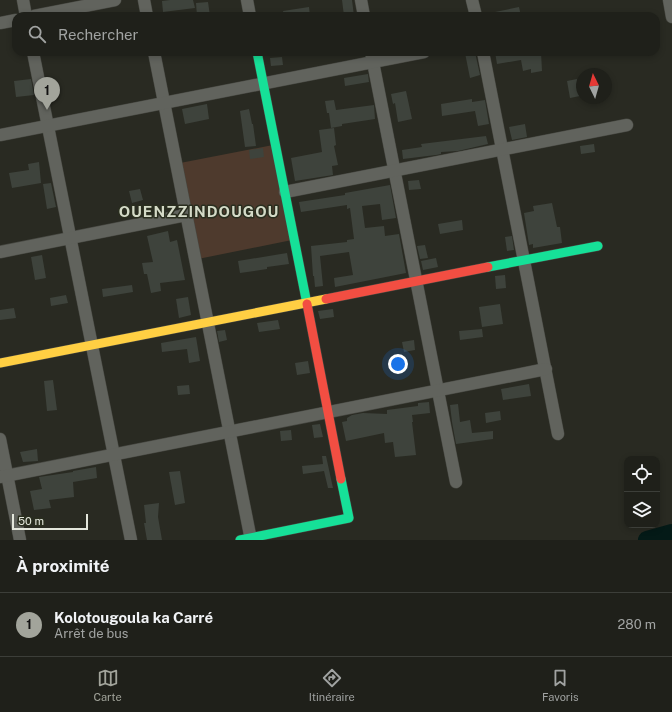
<!DOCTYPE html>
<html lang="fr">
<meta charset="utf-8">
<style>
:root{--surface:#1f201a;--page:#2c2d27;--text:#f1f3f6;--muted:#a1a3a2;--line:#3c3e39;--accent:#a2a49b}
body{margin:0;font-family:"Public Sans",sans-serif;background:var(--page);color:var(--text)}
.controls{position:absolute;right:12px;bottom:12px;display:grid;overflow:hidden;border-radius:8px;box-shadow:0 2px 6px #0003}
.controls button{width:36px;height:36px;display:grid;place-items:center;padding:0;border:0;border-bottom:1px solid var(--line);background:var(--surface);color:var(--text);font:20px sans-serif}
.compass{position:absolute;left:576px;top:68px;width:36px;height:36px;border-radius:50%;background:var(--surface);box-shadow:0 2px 6px #0003;rotate:355deg}
.scale{position:absolute;left:12px;bottom:10px;width:76px;box-sizing:border-box;padding-left:4px;border:2px solid #e3e6dc;border-top:0;font-size:11px;line-height:14px;white-space:nowrap;color:#e3e6dc;-webkit-text-stroke:3px #2a2e1f;paint-order:stroke}
.you{position:absolute;left:398px;top:364px;width:14px;height:14px;margin:-10px;border:3px solid #fff;border-radius:50%;background:#1a73e8;box-shadow:0 0 0 6px #1a73e833}
.badge{display:grid;place-items:center;width:26px;height:26px;border-radius:50%;background:var(--accent);color:#111;font-size:13px;font-weight:700}
.pin{position:absolute;translate:-50% -33px;filter:drop-shadow(0 1px 2px #0008)}
.pin::after{content:'';position:absolute;top:21px;width:14px;height:12px;background:inherit;clip-path:polygon(0 0,100% 0,50% 100%)}
.list{margin:0;padding:0;list-style:none}
h2{display:flex;justify-content:space-between;align-items:center;height:52px;margin:0;padding:0 16px;font-size:17px}
h2 small{font-size:13px;font-weight:400;color:var(--muted)}
.list li{display:grid;grid-template-columns:26px 1fr auto;gap:12px;align-items:center;box-sizing:border-box;height:64px;padding:0 16px;border-top:1px solid var(--line)}
.list b{display:block;font-size:15px;white-space:nowrap}
.list p{margin:0;font-size:13px;white-space:nowrap;color:var(--muted)}
.list em{font-size:13px;font-style:normal;color:var(--muted)}
.icon{flex:none;width:22px;height:22px;fill:none;stroke:currentColor;stroke-width:2;stroke-linecap:round;stroke-linejoin:round}
.map{position:relative;flex:none;width:672px;height:540px;overflow:hidden}
.search{position:absolute;background:var(--surface);box-shadow:0 2px 6px #0003;left:12px;right:12px;top:12px;height:44px;display:flex;align-items:center;gap:10px;box-sizing:border-box;padding:0 14px;border-radius:12px;color:var(--muted);font-size:15px}
.sheet{height:116px;background:var(--surface)}
nav{display:flex;justify-content:space-around;align-items:center;box-sizing:border-box;height:56px;border-top:1px solid var(--line);background:var(--surface);font-size:11px;color:var(--muted)}
nav a{display:grid;justify-items:center;gap:2px}
nav .on{color:var(--accent)}
.map>svg:first-child{display:block}
.pitch{fill:#4e3a2d}
.lines{fill:none;stroke-linecap:round;stroke-linejoin:round}
.river{stroke:#041a17;stroke-width:18}
.building{fill:#3e433c}
.street-casing{stroke:#474842;stroke-width:13}
.fast-casing{stroke:#474842;stroke-width:10}
.slow-casing{stroke:#474842;stroke-width:10}
.jam-casing{stroke:#474842;stroke-width:10}
.street{stroke:#61635d;stroke-width:12}
.fast{stroke:#16e098;stroke-width:9}
.slow{stroke:#ffcf43;stroke-width:9}
.jam{stroke:#f24e42;stroke-width:9}
.labels{text-anchor:middle;dominant-baseline:central;stroke-width:3;stroke-linejoin:round;paint-order:stroke}
.district-label{font-size:15px;font-weight:bold;letter-spacing:1px;fill:#d4dac7;stroke:#2a2e1f}
</style>
<div class="map">
<svg width="672" height="540" viewBox="0 0 672 540">
<rect width="100%" height="100%" fill="#292a22"/>
<path class="pitch" d="M273,145L292,240L198,259L180,163Z"/>
<g class="lines">
<path class="river" d="M647,540L672,533"/>
</g>
<g class="building">
<path d="M170,0H193L195,8L163,12L162,1Z"/>
<path d="M342,0H352L354,16H344Z"/>
<path d="M208,2L210,16H197L196,3Z"/>
<path d="M309,7L310,16H284L283,11Z"/>
<path d="M519,7L521,16H496L495,12Z"/>
<path d="M475,52L480,75L470,78L465,53Z"/>
<path d="M495,52H541L542,71L531,73V69L523,71L521,60L497,64Z"/>
<path d="M282,57L283,65L271,66L270,58Z"/>
<path d="M368,74L369,82L345,86L344,78Z"/>
<path d="M31,79L34,95L16,97L14,81Z"/>
<path d="M577,79L580,96L570,98L567,81Z"/>
<path d="M406,91L412,119L398,122L395,103L393,104L391,94Z"/>
<path d="M472,99V102L485,100L489,124L478,126L475,111L442,116L441,104Z"/>
<path d="M334,100L336,110L374,105L375,119L342,124V126L331,128L329,113H327L325,101Z"/>
<path d="M207,104L209,119L185,124L182,109Z"/>
<path d="M249,109L252,124H253L256,146L245,147L240,111Z"/>
<path d="M525,124L527,137L512,140L509,127Z"/>
<path d="M334,128L336,145L334,146L338,165L332,166L333,175L295,181L291,158L322,152L319,130Z"/>
<path d="M486,136L488,144L458,151L441,152V154L436,155L403,159L402,150L422,147L421,144Z"/>
<path d="M594,144L595,152L581,154L580,146Z"/>
<path d="M263,148L264,157L250,159L249,150Z"/>
<path d="M39,162L41,183L12,188L9,173L29,170L28,164Z"/>
<path d="M419,180L421,189L409,190L408,181Z"/>
<path d="M51,183L56,207L47,209L43,184Z"/>
<path d="M390,185L396,218L382,220L380,204L362,206L365,228L384,226L385,236L399,234L406,273L335,287L334,278L353,275L349,252L320,256L323,286L315,287L314,276H313L311,246L347,242V240L354,239L350,208L347,209V205L301,212L299,202L345,195V193Z"/>
<path d="M140,189L143,200L132,203L129,191Z"/>
<path d="M552,203L557,227H560L562,243L533,248V244L529,245L524,213L534,211L533,206Z"/>
<path d="M462,220L463,230L440,234L438,224Z"/>
<path d="M168,231L170,242L177,240L185,280L160,283L161,291L151,293L147,274H144L142,263L153,262L147,236Z"/>
<path d="M512,236L514,250L507,251L505,237Z"/>
<path d="M425,245L428,258L420,259L417,246Z"/>
<path d="M287,253L289,264L267,267V269L240,273L238,261Z"/>
<path d="M42,255L46,278L35,280L31,257Z"/>
<path d="M436,258L438,267L423,270L421,261Z"/>
<path d="M505,275L506,288L496,289L495,276Z"/>
<path d="M132,285L133,292L103,297L102,289Z"/>
<path d="M66,295L68,303L51,306L50,298Z"/>
<path d="M188,297L191,315L179,318L176,299Z"/>
<path d="M500,304L503,324L482,327L479,307Z"/>
<path d="M14,308L16,318L0,320V310Z"/>
<path d="M333,309L334,317L320,319L318,311Z"/>
<path d="M278,320L280,329L259,332L257,323Z"/>
<path d="M482,329L483,337L460,340L459,331Z"/>
<path d="M225,330L227,340L219,342L217,331Z"/>
<path d="M196,337L200,361L189,363L187,349L162,352L161,343Z"/>
<path d="M414,340L415,350L404,352L402,342Z"/>
<path d="M308,361L310,373L297,375L295,363Z"/>
<path d="M53,380L57,410L47,411L44,381Z"/>
<path d="M529,384L531,396L503,400L501,389Z"/>
<path d="M189,385L190,394L178,395L177,386Z"/>
<path d="M429,402L430,413L412,415L413,422H412L416,455L395,457L393,442L385,443L384,433L346,441L342,422L347,421V418L352,415L363,413L387,414V410L418,406V403Z"/>
<path d="M458,404L460,422L470,420L472,433L493,431V439L456,444L452,422L450,405Z"/>
<path d="M500,411L501,420L486,423L485,413Z"/>
<path d="M320,424L323,437L314,438L312,425Z"/>
<path d="M291,430L292,440L281,441L280,431Z"/>
<path d="M37,449L38,461L23,462L20,452Z"/>
<path d="M322,456H326L333,488H328L324,471L303,474L302,466L323,464Z"/>
<path d="M96,467L97,478L73,482L74,497L49,500L51,508L34,510L30,491L42,489L39,477L73,472V471Z"/>
<path d="M180,471L185,503L175,505L169,472Z"/>
<path d="M159,503L158,517L162,540H147L144,523H146L144,505Z"/>
</g>
<g class="lines">
<g class="street-casing">
<g id="street">
<path d="M23,0L26,16"/>
<path d="M144,0L147,16"/>
<path d="M247,0L250,16"/>
<path d="M361,0L364,16"/>
<path d="M472,0L476,16"/>
<path d="M669,0L672,17"/>
<path d="M34,16L115,0"/>
<path d="M0,23L16,20"/>
<path d="M33,52L131,540"/>
<path d="M154,52L251,540"/>
<path d="M371,52L456,482"/>
<path d="M483,52L558,434"/>
<path d="M0,135L424,52"/>
<path d="M285,192L627,125"/>
<path d="M0,252L186,215"/>
<path d="M0,439L20,540"/>
<path d="M0,477L546,369"/>
</g>
</g>
<g class="fast-casing">
<g id="fast">
<path d="M257,52L307,304"/>
<path d="M488,267L598,246"/>
<path d="M240,540L349,518L341,479"/>
</g>
</g>
<g class="slow-casing">
<path id="slow" d="M0,363L326,299"/>
</g>
<g class="jam-casing">
<g id="jam">
<path d="M326,299L488,267"/>
<path d="M307,304L341,479"/>
</g>
</g>
<use href="#street" class="street"/>
<use href="#fast" class="fast"/>
<use href="#slow" class="slow"/>
<use href="#jam" class="jam"/>
</g>
<g class="labels">
<g class="district-label">
<text x="199" y="211">OUENZZINDOUGOU</text>
</g>
</g>
</svg>
<div class="controls">
<button><svg class="icon" aria-label="locate" viewBox="0 0 24 24"><circle cx="12" cy="12" r="6"/><path d="M12 2v4M12 18v4M2 12h4M18 12h4"/></svg></button>
<button><svg class="icon" aria-label="layers" viewBox="0 0 24 24"><path d="M12 4l9 5-9 5-9-5zM3 14l9 5 9-5"/></svg></button>
</div>
<svg class="compass" viewBox="-18 -18 36 36"><path d="M0-13l5 13h-10z" fill="#e53935"/><path d="M0 13l5-13h-10z" fill="#a1a3a2"/></svg>
<div class="scale">50 m</div>
<div class="you"></div>
<div class="pin badge" style="left:47px;top:110px">1</div>
<div class="search"><svg class="icon" aria-label="search" viewBox="0 0 24 24"><circle cx="10" cy="10" r="6"/><path d="M15 15l6 6"/></svg>Rechercher</div>
</div>
<section class="sheet">
<h2>À proximité<small></small></h2>
<ul class="list">
<li><span class="badge">1</span><div><b>Kolotougoula ka Carré</b><p>Arrêt de bus</p></div><em>280 m</em></li>
</ul>
</section>
<nav>
<a class="on"><svg class="icon" aria-label="map" viewBox="0 0 24 24"><path d="M3 6l6-2 6 2 6-2v14l-6 2-6-2-6 2zM9 4v14M15 6v14"/></svg>Carte</a>
<a><svg class="icon" aria-label="directions" viewBox="0 0 24 24"><path d="M12 3l9 9-9 9-9-9zM9 14v-3h6M13 9l2 2-2 2"/></svg>Itinéraire</a>
<a><svg class="icon" aria-label="saved" viewBox="0 0 24 24"><path d="M7 4h10v16l-5-4-5 4z"/></svg>Favoris</a>
</nav>
